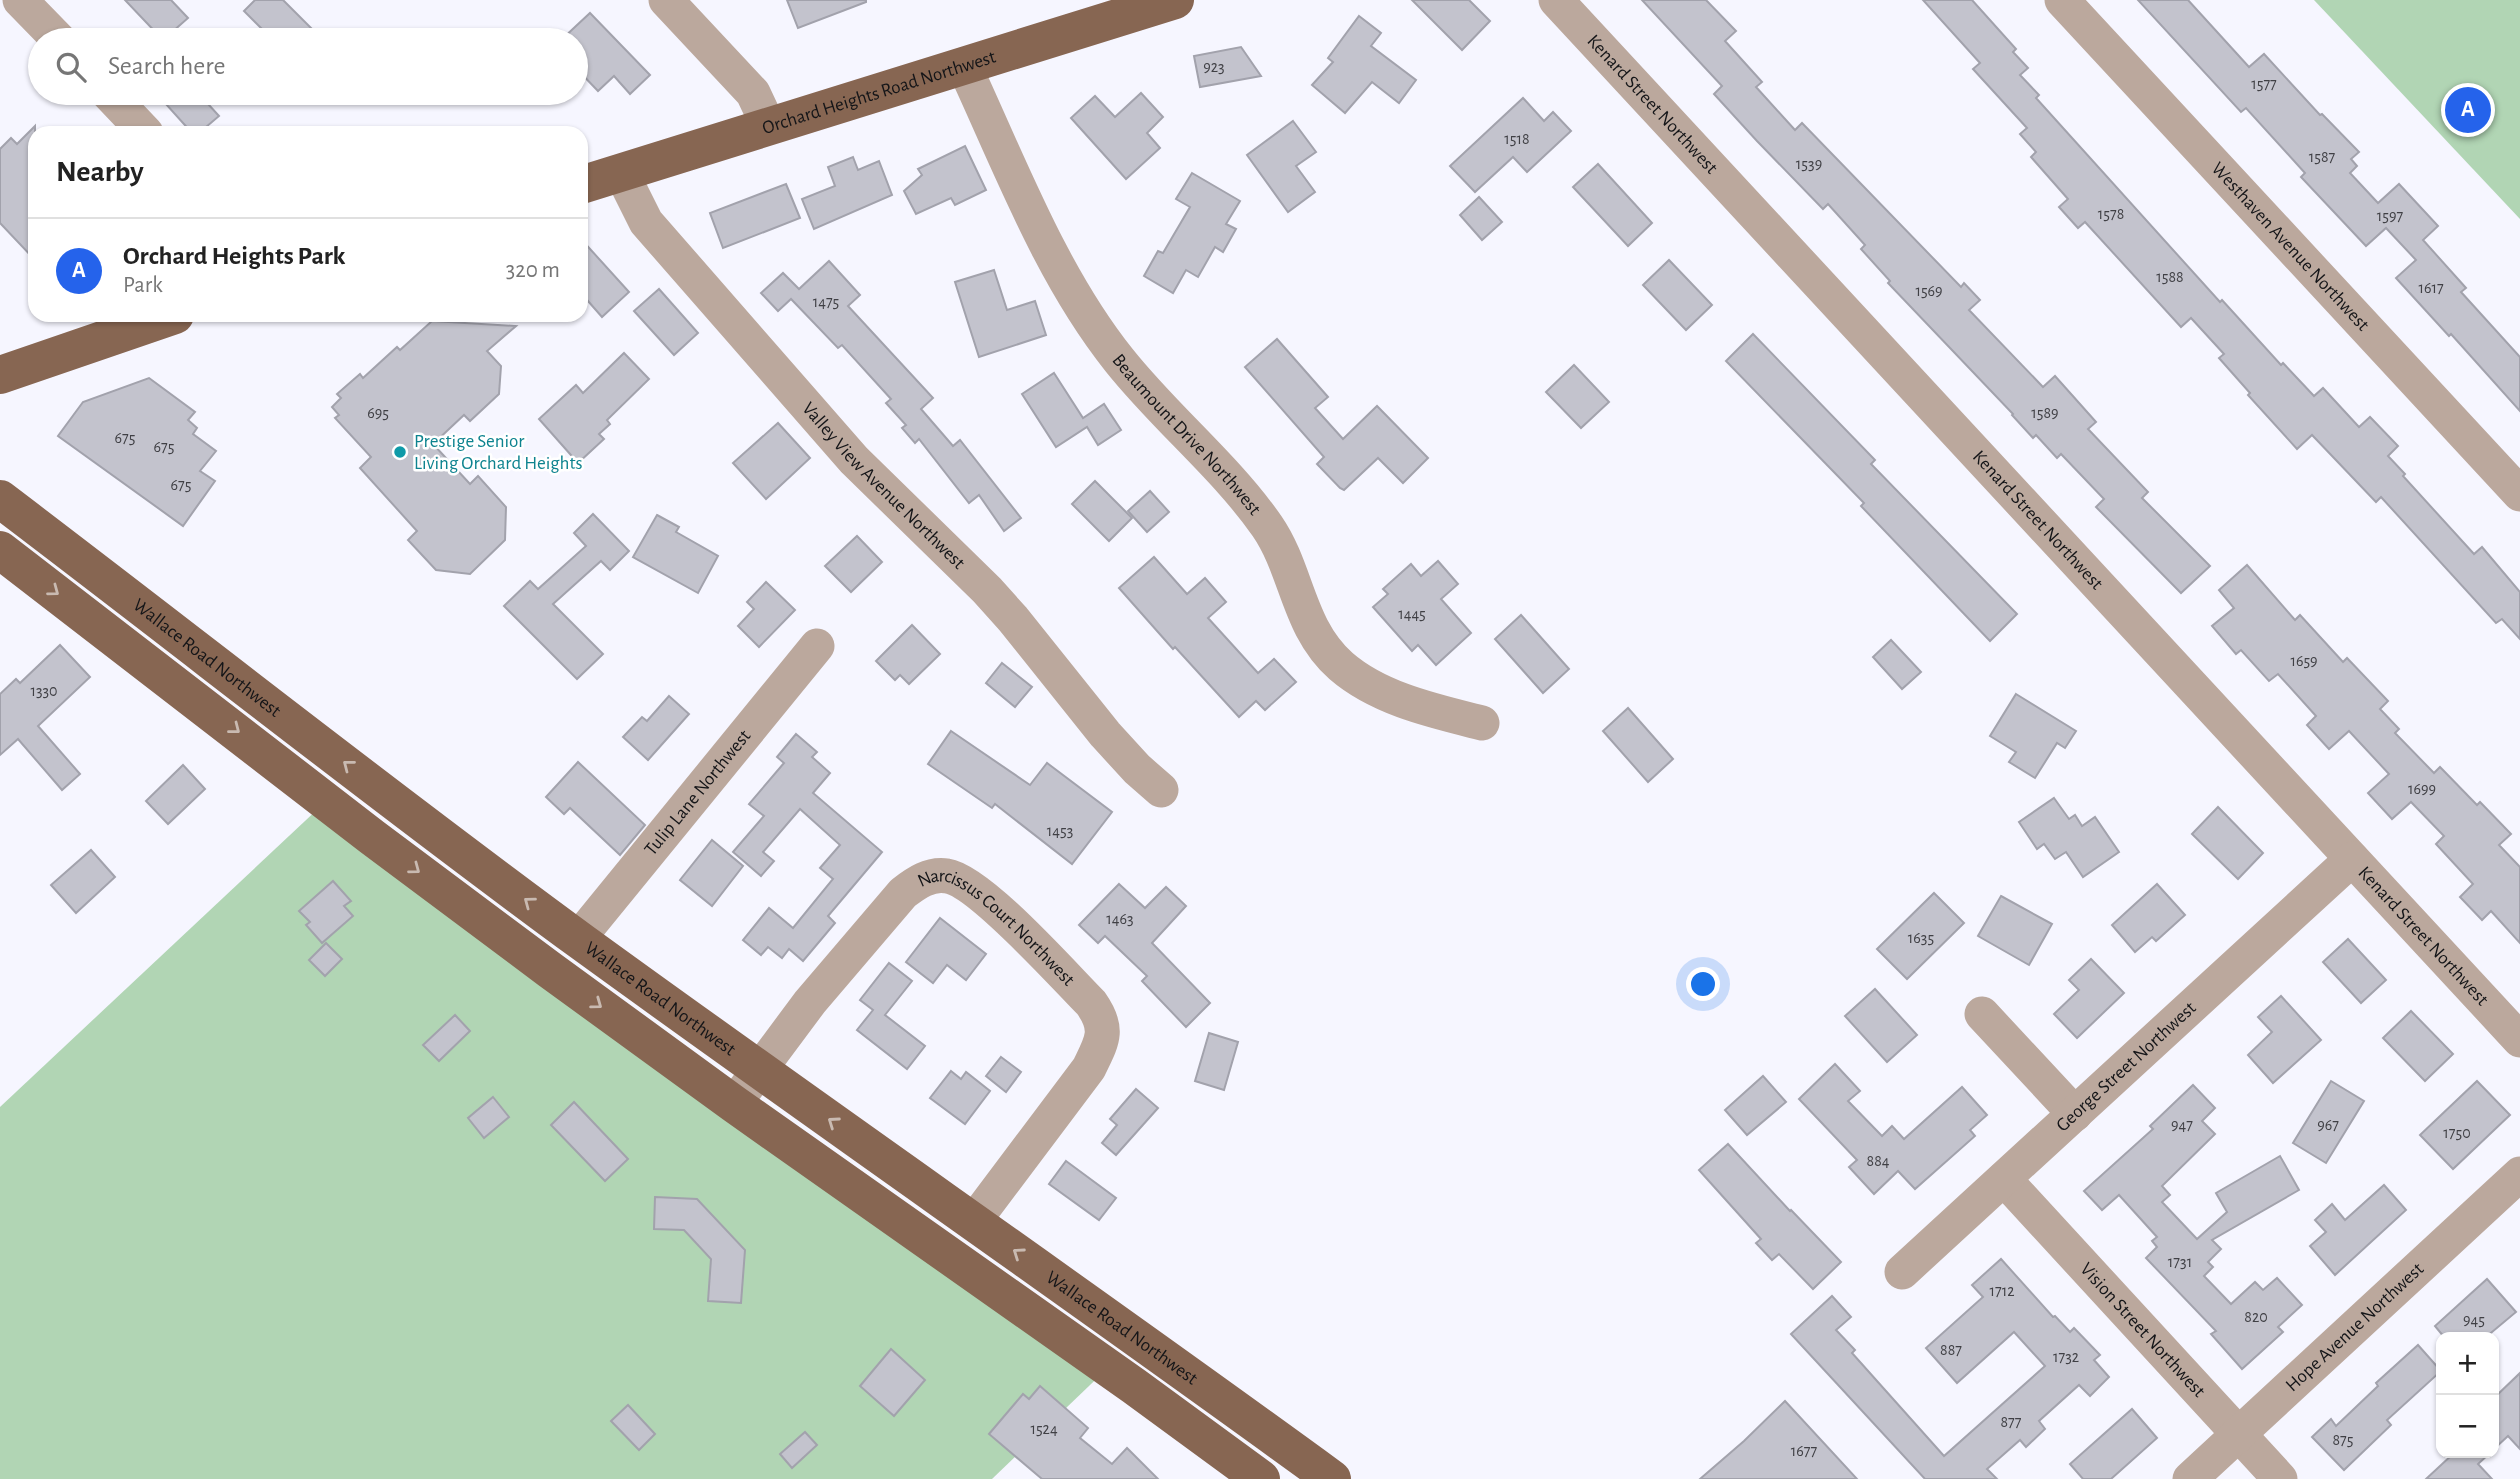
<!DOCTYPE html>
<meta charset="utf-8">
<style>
:root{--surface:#fff;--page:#f6f6f6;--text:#222;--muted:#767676;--line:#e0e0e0;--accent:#2563eb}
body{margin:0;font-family:"Alegreya Sans",sans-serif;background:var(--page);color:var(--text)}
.controls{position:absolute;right:21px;bottom:21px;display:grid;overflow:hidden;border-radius:14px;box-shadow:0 2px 5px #0004}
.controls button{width:63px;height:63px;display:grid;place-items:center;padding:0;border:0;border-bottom:2px solid var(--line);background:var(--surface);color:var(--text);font:35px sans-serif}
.you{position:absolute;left:1704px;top:985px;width:24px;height:24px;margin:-18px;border:5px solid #fff;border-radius:50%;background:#1a73e8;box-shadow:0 0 0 10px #1a73e833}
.badge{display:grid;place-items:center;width:46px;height:46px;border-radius:50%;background:var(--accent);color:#fff;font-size:23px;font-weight:700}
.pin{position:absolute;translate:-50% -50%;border:4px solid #fff;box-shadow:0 2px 7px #0006}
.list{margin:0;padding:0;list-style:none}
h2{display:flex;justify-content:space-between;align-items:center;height:91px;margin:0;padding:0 28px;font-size:30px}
h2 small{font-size:23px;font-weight:400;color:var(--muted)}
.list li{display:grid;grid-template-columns:46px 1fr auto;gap:21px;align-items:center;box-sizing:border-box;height:105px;padding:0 28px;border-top:2px solid var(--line)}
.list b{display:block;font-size:26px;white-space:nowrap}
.list p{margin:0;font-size:23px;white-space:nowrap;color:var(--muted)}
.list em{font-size:23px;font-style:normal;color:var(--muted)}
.icon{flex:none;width:38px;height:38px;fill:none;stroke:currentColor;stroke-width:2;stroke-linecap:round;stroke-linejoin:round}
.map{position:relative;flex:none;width:2520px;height:1479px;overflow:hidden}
.search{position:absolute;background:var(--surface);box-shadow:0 2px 5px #0004;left:28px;top:28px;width:560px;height:77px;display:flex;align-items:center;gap:18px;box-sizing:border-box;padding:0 24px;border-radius:38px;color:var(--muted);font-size:26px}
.panel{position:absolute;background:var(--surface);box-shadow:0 2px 5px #0004;left:28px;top:126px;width:560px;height:196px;border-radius:21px}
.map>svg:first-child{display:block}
.green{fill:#b1d5b4}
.building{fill:#c3c3cd;stroke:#a2a2ac;stroke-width:2}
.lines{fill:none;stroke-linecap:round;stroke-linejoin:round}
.minor{stroke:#bba89d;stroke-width:35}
.major{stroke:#876652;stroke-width:38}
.oneway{stroke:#c9bab1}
.culture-dot{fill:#0f9aa8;stroke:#fff;stroke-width:2.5}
.labels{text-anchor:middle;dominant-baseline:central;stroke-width:5;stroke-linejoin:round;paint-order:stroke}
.number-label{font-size:16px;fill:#404045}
.street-label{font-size:19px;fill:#141518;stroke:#fff}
.culture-label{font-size:19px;fill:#0d838f;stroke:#fff;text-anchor:start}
</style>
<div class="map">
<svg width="2520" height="1479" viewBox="0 0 2520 1479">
<rect width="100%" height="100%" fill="#f6f6ff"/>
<g class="green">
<path d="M2314,0H2520V219Z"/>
<path d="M321,806L1114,1362L992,1479H0V1107Z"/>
</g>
<g class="building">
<path d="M125,0H171L188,18L163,40Z"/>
<path d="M255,0H283L323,40H273L244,11Z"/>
<path d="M787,0H866V2L798,28Z"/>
<path d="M1412,0H1469L1490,21L1462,50Z"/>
<path d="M1642,0H1706L1736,31L1725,41L1762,82L1756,87L1795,130L1802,123L1961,287L1964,283L1980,300L1969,310L2043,387L2055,376L2096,422L2088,429L2148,492L2142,498L2210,566L2181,593L2096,507L2104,499L2061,454L2057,458L2036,435L2033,438L2012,415L2013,414L1888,283L1890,281L1861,249L1865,245L1828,204L1823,209L1757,141L1714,94L1722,86Z"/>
<path d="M1923,0H1972L2016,49L2013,52L2028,68L2020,75L2039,95L2036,98L2220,302L2222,300L2281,365L2283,363L2314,396L2323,388L2359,427L2370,417L2398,446L2388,456L2405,474L2403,476L2474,554L2482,547L2520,592V639L2502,619L2496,623L2381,497L2376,502L2312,435L2297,449L2248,395L2250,393L2219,358L2224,354L2191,318L2181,327L2085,222L2078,228L2059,207L2068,199L2031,157L2036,152L2020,134L2027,128L1973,69L1980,63Z"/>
<path d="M2138,0H2188L2249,67L2264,54L2320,115L2322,114L2359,152L2351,159L2357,166L2350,173L2378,203L2399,184L2438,226L2423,240L2466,288L2461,292L2520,357V411L2451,334L2449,336L2396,278L2416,260L2386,228L2366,246L2301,177L2305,173L2246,108L2241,112Z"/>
<path d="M590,13L650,75L630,94L614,76L598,91L576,68V40H561Z"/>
<path d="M1359,16L1381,33L1371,46L1416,80L1399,103L1372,82L1345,113L1312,85L1333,62L1328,58Z"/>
<path d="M1241,47L1261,76L1200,87L1194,56Z"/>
<path d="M156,93H198L219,116L199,133H192Z"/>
<path d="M1141,93L1163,117L1147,133L1160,148L1126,179L1071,118L1095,96L1115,117Z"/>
<path d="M1523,98L1544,121L1553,112L1571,131L1527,172L1513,157L1475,192L1450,166Z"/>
<path d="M1293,121L1316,152L1296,166L1315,192L1288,212L1247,155Z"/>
<path d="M35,126V260L0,223V149L11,138L17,144Z"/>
<path d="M965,146L986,190L955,205L951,198L916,214L904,191L922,175L918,169Z"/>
<path d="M853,157L858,170L879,161L892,195L814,229L802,199L835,186L828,167Z"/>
<path d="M1598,164L1652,223L1628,246L1573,187Z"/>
<path d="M1192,173L1240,201L1226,224L1236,229L1223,252L1215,247L1198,277L1186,270L1173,293L1144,276L1158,251L1163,253L1190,207L1176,199Z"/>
<path d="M786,184L800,218L723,248L710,213Z"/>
<path d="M1479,197L1502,222L1482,240L1460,215Z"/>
<path d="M581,239L629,292L602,317L581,293Z"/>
<path d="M1669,260L1712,305L1686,330L1643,285Z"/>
<path d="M829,261L860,295L848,306L933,398L921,409L953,446L960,440L1021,518L1004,531L979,495L969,503L919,439L915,443L902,428L906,425L886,403L891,399L842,345L838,348L791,299L778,311L761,293L783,273L799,289Z"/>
<path d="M994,270L1007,310L1035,301L1046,335L979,357L955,282Z"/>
<path d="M659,289L698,333L674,355L634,311Z"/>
<path d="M432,321L516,326L487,351L501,366L499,394L470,421L464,415L433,444L470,484L478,476L506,507L505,540L470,574L436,570L408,540L417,531L360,468L371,457L335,418L339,415L332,407L341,398L337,394L360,374L363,378L397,347L400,350Z"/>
<path d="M1753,334L1875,460L1871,464L2017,614L1990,641L1861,506L1864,503L1726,361Z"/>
<path d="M1277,339L1328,397L1315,408L1343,439L1377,406L1428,458L1403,483L1378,458L1344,490L1340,488L1317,464L1324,457L1245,367Z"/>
<path d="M624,353L649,379L607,420L610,424L599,434L604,439L578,463L539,419L576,385L583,393Z"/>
<path d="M1574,365L1609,402L1581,428L1546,392Z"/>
<path d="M1054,373L1083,418L1104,404L1121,430L1098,445L1087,427L1056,447L1022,394Z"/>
<path d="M149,378L195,412L188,420L197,428L193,434L216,451L200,471L215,481L183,526L58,436L83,402Z"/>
<path d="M778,423L810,458L766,499L733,463Z"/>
<path d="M1095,481L1132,518L1109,541L1072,504Z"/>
<path d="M1150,491L1169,512L1147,532L1128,511Z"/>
<path d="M593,514L629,551L610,570L601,561L553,604L603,654L577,679L504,606L530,581L538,589L586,546L574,533Z"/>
<path d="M657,515L679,527L676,532L718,556L698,593L633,557Z"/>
<path d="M857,536L882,562L851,592L825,566Z"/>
<path d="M1154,557L1187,594L1205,578L1226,602L1208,618L1258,673L1274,659L1296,682L1265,710L1256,701L1239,717L1175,647L1173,649L1119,588Z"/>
<path d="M1438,561L1458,584L1441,599L1471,633L1436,665L1418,645L1412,651L1373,607L1388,594L1383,589L1411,564L1421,576Z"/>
<path d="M2247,565L2295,620L2300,615L2343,662L2347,658L2388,701L2380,709L2399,729L2395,733L2434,773L2440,767L2477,805L2480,802L2511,834L2499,845L2520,867V943L2491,911L2482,920L2460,897L2473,884L2436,844L2444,836L2411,802L2392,819L2368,793L2389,774L2349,731L2329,749L2307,725L2316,716L2278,674L2269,681L2241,650L2236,654L2212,626L2234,608L2219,590Z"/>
<path d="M766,582L795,610L759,647L738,626L754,609L747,602Z"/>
<path d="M1521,615L1569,669L1543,693L1495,639Z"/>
<path d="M912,625L940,654L909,684L900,675L895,680L876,661Z"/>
<path d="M1891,640L1921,672L1902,689L1873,657Z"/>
<path d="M60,645L90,677L38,726L80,774L62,790L18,739L0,755V694L16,679L20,683Z"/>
<path d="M1002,663L1032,687L1015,707L986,683Z"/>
<path d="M2016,694L2076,731L2065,748L2057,743L2035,778L2009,762L2016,752L1990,736Z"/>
<path d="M669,696L689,714L648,760L623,737L642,717L647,721Z"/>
<path d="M1628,708L1673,759L1648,782L1603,731Z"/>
<path d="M951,731L1030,785L1047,763L1112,812L1072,864L995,804L992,808L928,764Z"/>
<path d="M796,734L817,752L812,757L830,773L813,793L882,852L828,916L835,923L803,961L789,949L782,958L768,947L761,955L743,940L769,908L793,928L833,879L820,868L840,845L800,809L763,852L774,861L761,876L733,852L764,816L749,804L784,763L777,757Z"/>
<path d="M578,762L645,825L620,855L570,808L564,814L546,797Z"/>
<path d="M183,765L205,789L168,824L146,801Z"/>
<path d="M2054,798L2069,819L2075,815L2082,826L2095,817L2119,852L2083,877L2066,852L2055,859L2044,844L2037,849L2019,822Z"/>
<path d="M2218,807L2263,853L2238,879L2192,834Z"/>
<path d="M712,840L743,866L712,906L680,880Z"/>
<path d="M91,850L115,877L76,913L51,885Z"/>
<path d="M333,881L351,901L344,906L353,916L322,943L306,925L310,922L299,911Z"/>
<path d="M1119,884L1145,908L1166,887L1186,906L1152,943L1210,1003L1186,1027L1142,981L1147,976L1105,936L1098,943L1079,925Z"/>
<path d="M2157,884L2185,915L2156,941L2152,937L2135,952L2112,925Z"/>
<path d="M1934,893L1964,923L1907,979L1877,949Z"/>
<path d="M2001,896L2052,924L2029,965L1978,936Z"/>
<path d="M940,918L986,954L966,980L947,965L933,983L906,962Z"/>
<path d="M2348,939L2386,980L2361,1003L2323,962Z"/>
<path d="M326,943L342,959L325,976L309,960Z"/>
<path d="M2091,959L2124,993L2077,1038L2054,1014L2079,990L2069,980Z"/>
<path d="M889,963L912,981L885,1015L925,1046L907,1069L857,1030L873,1010L860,1000Z"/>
<path d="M1875,989L1917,1035L1887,1062L1845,1016Z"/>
<path d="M2281,996L2321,1040L2273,1083L2248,1055L2272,1032L2258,1017Z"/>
<path d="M2411,1011L2453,1054L2425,1081L2383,1038Z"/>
<path d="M455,1015L470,1031L439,1061L423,1045Z"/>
<path d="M1209,1033L1238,1042L1224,1090L1195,1081Z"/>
<path d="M1001,1057L1021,1072L1006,1092L986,1076Z"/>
<path d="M1835,1064L1860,1091L1848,1101L1882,1136L1892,1126L1904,1139L1962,1087L1987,1115L1970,1130L1975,1136L1915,1189L1898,1171L1874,1194L1849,1167L1857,1160L1799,1099Z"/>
<path d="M951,1071L961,1079L966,1072L990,1091L965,1124L930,1098Z"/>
<path d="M1763,1076L1786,1102L1747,1135L1725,1110Z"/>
<path d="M2331,1081L2364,1101L2326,1163L2293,1143Z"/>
<path d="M2477,1081L2510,1115L2453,1169L2420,1135Z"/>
<path d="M2193,1085L2215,1108L2202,1121L2215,1134L2162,1186L2170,1195L2162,1202L2197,1239L2227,1212L2216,1193L2280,1156L2299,1190L2212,1240L2221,1249L2208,1262L2213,1267L2204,1276L2231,1304L2255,1282L2263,1290L2277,1278L2302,1305L2278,1327L2283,1332L2242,1369L2211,1334L2216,1331L2146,1258L2157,1247L2152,1241L2157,1237L2119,1195L2102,1210L2084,1191L2153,1129L2150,1126Z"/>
<path d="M1136,1089L1158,1108L1116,1155L1102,1143L1117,1125L1110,1119Z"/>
<path d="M493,1097L509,1117L484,1138L468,1118Z"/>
<path d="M574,1102L628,1159L605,1181L551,1125Z"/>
<path d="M1728,1144L1790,1211L1791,1210L1841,1262L1813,1289L1779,1254L1772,1260L1756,1243L1761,1239L1699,1170Z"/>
<path d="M1066,1161L1116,1198L1099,1220L1049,1184Z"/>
<path d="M2384,1185L2406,1210L2335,1275L2310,1246L2326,1232L2315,1220L2332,1204L2345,1220Z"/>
<path d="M655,1197L697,1199L745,1250L741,1303L708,1301L711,1259L684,1230L654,1229Z"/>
<path d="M2001,1259L2053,1317L2055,1316L2070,1332L2074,1328L2100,1355L2094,1360L2109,1377L2090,1396L2079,1385L2039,1421L2045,1429L2026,1447L2020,1440L1987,1469L1997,1479H1925L1791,1334L1832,1296L1851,1317L1836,1330L1855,1350L1852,1353L1944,1456L2045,1366L2014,1332L1957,1383L1926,1348L1983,1297L1972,1285Z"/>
<path d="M2487,1279L2516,1312L2486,1337H2444L2435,1326Z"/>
<path d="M2418,1345L2441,1371L2387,1420L2391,1425L2344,1470L2312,1437L2331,1419L2336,1426L2378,1386L2376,1383Z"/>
<path d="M891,1349L925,1380L894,1416L860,1386Z"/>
<path d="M2520,1373V1449L2508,1436L2494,1449V1398Z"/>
<path d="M1040,1386L1088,1428L1080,1438L1112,1464L1127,1448L1158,1479H1042L989,1434L1023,1394L1029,1399Z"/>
<path d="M1785,1401L1857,1479H1700L1744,1441Z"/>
<path d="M628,1405L655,1434L639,1450L611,1421Z"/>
<path d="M2132,1409L2157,1438L2111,1479H2083L2070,1464Z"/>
<path d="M805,1432L817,1445L792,1468L780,1454Z"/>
<path d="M2454,1453H2490L2478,1464L2492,1479H2426Z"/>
</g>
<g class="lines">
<g class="minor">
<path d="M20,0L59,40"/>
<path d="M666,0L753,93L768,125"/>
<path id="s1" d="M1556,0L2520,1040"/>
<path id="s2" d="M2062,0L2520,494"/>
<path id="s3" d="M964,66C1010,165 1051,275 1119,360C1165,418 1225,466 1267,526C1298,571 1297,627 1341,666C1379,699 1434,711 1482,723"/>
<path d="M108,93L146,133"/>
<path id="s4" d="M621,172L646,222L854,460L987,590L1013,619L1105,734L1137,769L1161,790"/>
<path id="s5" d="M578,939L817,646"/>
<path d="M1982,1014L2075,1114"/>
<path id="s6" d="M734,1104L810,1002L903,893C916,883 930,873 947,876C980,881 1064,976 1091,1003C1110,1030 1102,1041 1089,1068L974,1221"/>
<path id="s7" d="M2004,1179L2280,1479"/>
<path id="s8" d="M1902,1272L2352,859"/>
<path id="s9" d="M2190,1479L2520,1174"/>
</g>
<g class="major">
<path id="s10" d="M581,185L1175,0"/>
<path d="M0,375L175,315"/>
<path id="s11" d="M0,499C194,646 385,798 582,942C831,1123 1084,1298 1332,1479"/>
<path d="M0,550L372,837L550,970L734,1104L1134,1386L1261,1479"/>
</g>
</g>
<defs><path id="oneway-chevron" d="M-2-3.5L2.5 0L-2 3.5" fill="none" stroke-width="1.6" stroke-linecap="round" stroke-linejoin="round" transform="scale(1.75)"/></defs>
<g class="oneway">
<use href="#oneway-chevron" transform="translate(54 591) rotate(37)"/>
<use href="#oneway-chevron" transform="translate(235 729) rotate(38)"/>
<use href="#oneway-chevron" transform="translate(348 765) rotate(-142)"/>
<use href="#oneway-chevron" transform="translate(415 869) rotate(37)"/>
<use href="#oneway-chevron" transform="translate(529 902) rotate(-143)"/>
<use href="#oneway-chevron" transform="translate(597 1004) rotate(36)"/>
<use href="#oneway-chevron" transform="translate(833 1122) rotate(-145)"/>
<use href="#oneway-chevron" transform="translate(1018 1253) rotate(-145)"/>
</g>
<circle class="culture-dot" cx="400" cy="452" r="7"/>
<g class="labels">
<g class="number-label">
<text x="1214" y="67">923</text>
<text x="2264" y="84">1577</text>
<text x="1517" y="139">1518</text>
<text x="2322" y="157">1587</text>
<text x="1809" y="164">1539</text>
<text x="2111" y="214">1578</text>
<text x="2390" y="216">1597</text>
<text x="2170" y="277">1588</text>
<text x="2431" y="288">1617</text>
<text x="1929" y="291">1569</text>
<text x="826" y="302">1475</text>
<text x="378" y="413">695</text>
<text x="2045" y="413">1589</text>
<text x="125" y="438">675</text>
<text x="164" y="447">675</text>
<text x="181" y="485">675</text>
<text x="1412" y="614">1445</text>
<text x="2304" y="661">1659</text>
<text x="44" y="691">1330</text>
<text x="2422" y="789">1699</text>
<text x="1060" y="831">1453</text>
<text x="1120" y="919">1463</text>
<text x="1921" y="938">1635</text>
<text x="2182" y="1125">947</text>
<text x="2328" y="1125">967</text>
<text x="2457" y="1133">1750</text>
<text x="1878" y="1161">884</text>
<text x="2180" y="1262">1731</text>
<text x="2002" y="1291">1712</text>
<text x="2256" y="1317">820</text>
<text x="2474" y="1320">945</text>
<text x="1951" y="1350">887</text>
<text x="2066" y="1357">1732</text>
<text x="2011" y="1422">877</text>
<text x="1044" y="1429">1524</text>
<text x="2343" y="1440">875</text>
<text x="1804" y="1451">1677</text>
</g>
<g class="street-label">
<text stroke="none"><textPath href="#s10" startOffset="312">Orchard Heights Road Northwest</textPath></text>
<text stroke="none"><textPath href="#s1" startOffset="142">Kenard Street Northwest</textPath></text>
<text stroke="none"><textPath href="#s2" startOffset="336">Westhaven Avenue Northwest</textPath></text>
<text stroke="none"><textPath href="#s3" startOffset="434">Beaumount Drive Northwest</textPath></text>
<text stroke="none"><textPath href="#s4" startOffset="411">Valley View Avenue Northwest</textPath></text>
<text stroke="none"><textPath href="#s1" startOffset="709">Kenard Street Northwest</textPath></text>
<text stroke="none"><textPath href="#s11" startOffset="261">Wallace Road Northwest</textPath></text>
<text stroke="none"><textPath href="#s5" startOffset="189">Tulip Lane Northwest</textPath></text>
<text stroke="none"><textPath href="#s1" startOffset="1276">Kenard Street Northwest</textPath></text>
<text stroke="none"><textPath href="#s6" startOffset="387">Narcissus Court Northwest</textPath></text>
<text stroke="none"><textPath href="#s11" startOffset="828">Wallace Road Northwest</textPath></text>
<text stroke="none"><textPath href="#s8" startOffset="304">George Street Northwest</textPath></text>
<text stroke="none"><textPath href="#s11" startOffset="1395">Wallace Road Northwest</textPath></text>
<text stroke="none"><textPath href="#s9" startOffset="224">Hope Avenue Northwest</textPath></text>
<text stroke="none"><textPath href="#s7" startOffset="205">Vision Street Northwest</textPath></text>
</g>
<g class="culture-label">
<text x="414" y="441">Prestige Senior<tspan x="414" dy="22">Living Orchard Heights</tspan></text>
</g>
</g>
</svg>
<div class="controls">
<button>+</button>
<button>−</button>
</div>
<div class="you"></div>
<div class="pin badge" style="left:2468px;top:110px">A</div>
<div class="search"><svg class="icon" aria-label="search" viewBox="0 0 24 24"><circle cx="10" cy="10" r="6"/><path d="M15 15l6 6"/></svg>Search here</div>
<section class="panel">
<h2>Nearby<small></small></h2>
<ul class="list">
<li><span class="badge">A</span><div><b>Orchard Heights Park</b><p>Park</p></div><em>320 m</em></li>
</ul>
</section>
</div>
